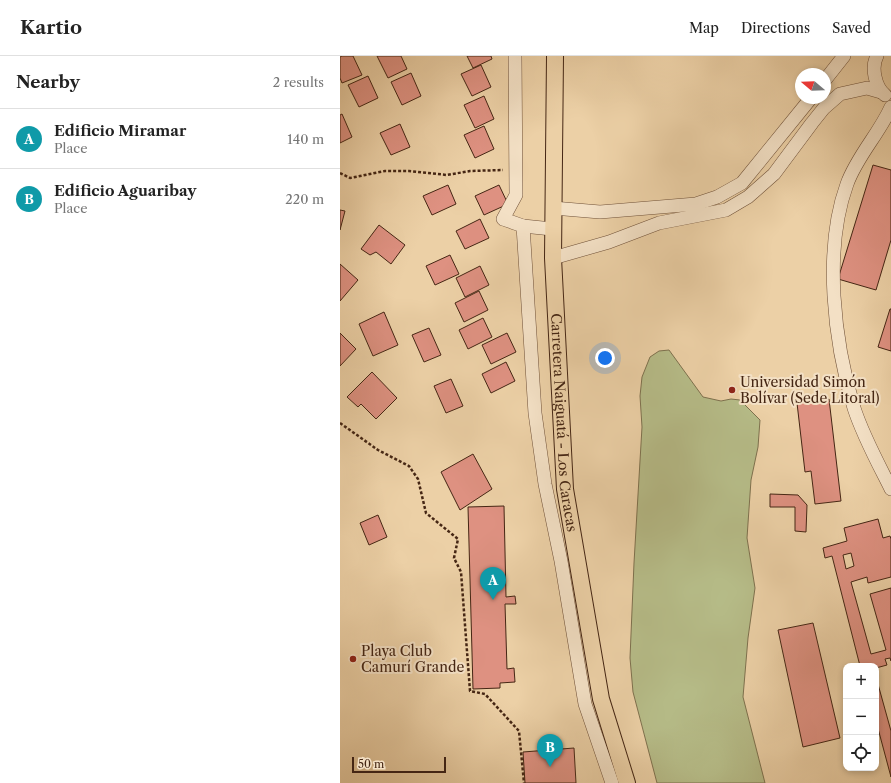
<!DOCTYPE html>
<meta charset="utf-8">
<style>
:root{--surface:#fff;--page:#f2f2f2;--text:#222;--muted:#767676;--line:#e0e0e0;--accent:#8f2418}
body{margin:0;font-family:"Libre Caslon Text",serif;background:var(--page);color:var(--text)}
.controls{position:absolute;right:12px;bottom:12px;display:grid;overflow:hidden;border-radius:8px;box-shadow:0 2px 6px #0003}
.controls button{width:36px;height:36px;display:grid;place-items:center;padding:0;border:0;border-bottom:1px solid var(--line);background:var(--surface);color:var(--text);font:20px sans-serif}
.compass{position:absolute;left:455px;top:12px;width:36px;height:36px;border-radius:50%;background:var(--surface);box-shadow:0 2px 6px #0003;rotate:289deg}
.scale{position:absolute;left:12px;bottom:10px;width:94px;box-sizing:border-box;padding-left:4px;border:2px solid #452614;border-top:0;font-size:11px;line-height:14px;white-space:nowrap;color:#452614;-webkit-text-stroke:3px #f3e0c5;paint-order:stroke}
.you{position:absolute;left:265px;top:302px;width:14px;height:14px;margin:-10px;border:3px solid #fff;border-radius:50%;background:#1a73e8;box-shadow:0 0 0 6px #1a73e833}
.badge{display:grid;place-items:center;width:26px;height:26px;border-radius:50%;background:var(--accent);color:#fff;font-size:13px;font-weight:700}
.pin{position:absolute;translate:-50% -33px;filter:drop-shadow(0 1px 2px #0008)}
.pin::after{content:'';position:absolute;top:21px;width:14px;height:12px;background:inherit;clip-path:polygon(0 0,100% 0,50% 100%)}
.list{margin:0;padding:0;list-style:none}
h2{display:flex;justify-content:space-between;align-items:center;height:52px;margin:0;padding:0 16px;font-size:17px}
h2 small{font-size:13px;font-weight:400;color:var(--muted)}
.list li{display:grid;grid-template-columns:26px 1fr auto;gap:12px;align-items:center;box-sizing:border-box;height:60px;padding:0 16px;border-top:1px solid var(--line)}
.list b{display:block;font-size:15px;white-space:nowrap}
.list p{margin:0;font-size:13px;white-space:nowrap;color:var(--muted)}
.list em{font-size:13px;font-style:normal;color:var(--muted)}
.icon{flex:none;width:22px;height:22px;fill:none;stroke:currentColor;stroke-width:2;stroke-linecap:round;stroke-linejoin:round}
.map{position:relative;flex:none;width:551px;height:727px;overflow:hidden}
header{display:flex;align-items:center;gap:24px;box-sizing:border-box;height:56px;padding:0 20px;background:var(--surface);border-bottom:1px solid var(--line)}
header strong{font-size:19px}
nav{display:flex;gap:22px;margin-inline-start:auto;font-size:14px}
main{display:flex}
aside{flex:1;background:var(--surface)}
.map>svg:first-child{display:block}
.green{fill:#b6bc88;stroke:#7e714e}
.building{fill:#de9181;stroke:#452614;fill-rule:evenodd}
.lines{fill:none;stroke-linecap:round;stroke-linejoin:round}
.minor-casing{stroke:#6f5038;stroke-width:14}
.major-casing{stroke:#452614;stroke-width:18}
.path{stroke:#452614;stroke-width:2.5;stroke-dasharray:3 2;stroke-linecap:butt}
.minor{stroke:#f3e0c5;stroke-width:13}
.major{stroke:#ecd0a6;stroke-width:16}
.poi-dot{fill:#8f2418;stroke:#f3e0c5;stroke-width:1.5}
.labels{text-anchor:middle;dominant-baseline:central;stroke-width:4;stroke-linejoin:round;paint-order:stroke}
.poi-label{font-size:14px;fill:#452614;stroke:#f3e0c5;text-anchor:start}
.street-label{font-size:14px;fill:#452614;stroke:#f3e0c5}
</style>
<header>
<strong>Kartio</strong>
<nav><a>Map</a><a>Directions</a><a>Saved</a></nav>
</header>
<main>
<aside>
<h2>Nearby<small>2 results</small></h2>
<ul class="list">
<li><span class="badge" style="background:#0f9aa8">A</span><div><b>Edificio Miramar</b><p>Place</p></div><em>140 m</em></li>
<li><span class="badge" style="background:#0f9aa8">B</span><div><b>Edificio Aguaribay</b><p>Place</p></div><em>220 m</em></li>
</ul>
</aside>
<div class="map">
<svg width="551" height="727" viewBox="0 0 551 727">
<rect width="100%" height="100%" fill="#ecd0a6"/>
<filter id="stains"><feTurbulence type="fractalNoise" baseFrequency=".005" numOctaves="4"/><feColorMatrix values="0 0 0 0 .2 0 0 0 0 .09 0 0 0 0 .02 0 0 0 .5 -.17"/></filter>
<radialGradient id="worn" r=".72"><stop offset=".6" stop-color="#630" stop-opacity="0"/><stop offset="1" stop-color="#630" stop-opacity=".3"/></radialGradient>
<path class="green" d="M329,294L363,341L381,345L391,343L400,344L420,364L418,391L411,424L407,482L415,532L408,582L403,641L425,727H317L293,636L290,602L294,507L302,371L300,340L302,321L310,301L319,295Z"/>
<g class="building">
<path d="M2,0H13L22,19L2,27L0,22V1Z"/>
<path d="M37,0H61L67,13L48,22Z"/>
<path d="M127,0H151L152,3L133,12Z"/>
<path d="M141,9L151,31L132,40L121,18Z"/>
<path d="M71,17L81,40L62,49L51,26Z"/>
<path d="M28,20L38,42L19,51L8,29Z"/>
<path d="M144,40L154,63L135,72L124,49Z"/>
<path d="M2,58L12,81L0,87V59Z"/>
<path d="M60,68L70,91L51,99L40,77Z"/>
<path d="M144,70L154,93L135,102L124,79Z"/>
<path d="M533,109L551,114V184L536,234L498,223Z"/>
<path d="M108,129L116,148L92,159L83,140Z"/>
<path d="M159,129L168,148L144,159L135,140Z"/>
<path d="M0,154L5,155L0,174Z"/>
<path d="M140,163L149,182L125,193L116,175Z"/>
<path d="M39,169L65,189L51,208L36,196L30,199L21,193Z"/>
<path d="M110,199L119,218L95,229L86,210Z"/>
<path d="M0,208L18,224L0,245Z"/>
<path d="M140,210L149,229L125,241L116,222Z"/>
<path d="M139,235L148,254L124,266L115,247Z"/>
<path d="M550,253H551V295L538,291Z"/>
<path d="M44,256L58,289L33,300L19,268Z"/>
<path d="M143,262L152,281L128,293L119,274Z"/>
<path d="M89,272L101,299L84,306L72,279Z"/>
<path d="M0,277L16,293L0,310Z"/>
<path d="M167,277L176,296L151,308L142,289Z"/>
<path d="M166,306L175,325L151,337L142,318Z"/>
<path d="M32,316L57,342L36,363L21,348L18,351L7,341Z"/>
<path d="M111,323L123,350L106,357L94,330Z"/>
<path d="M489,343L501,445L475,448L471,415L465,416L457,347Z"/>
<path d="M133,398L152,433L120,454L101,416Z"/>
<path d="M430,438L458,439L467,449L466,476L455,475V451H430Z"/>
<path d="M164,450L166,541L175,540L176,548H165L167,613L174,612L175,626L160,627V632L133,633L128,451Z"/>
<path d="M38,459L47,481L29,489L20,467Z"/>
<path d="M538,463L543,482L550,480L551,483V521L528,527L527,521L511,526L531,598L546,594L530,538L551,532V605L550,602L545,603L547,609L536,612V610H520L492,500L485,502L483,492L507,485L504,472ZM511,497L514,510L506,513L503,499Z"/>
<path d="M473,567L500,682L463,691L438,574Z"/>
<path d="M536,621L551,675V721L536,665Z"/>
<path d="M234,692L236,727H185L183,696Z"/>
</g>
<g class="lines">
<g class="minor-casing">
<g id="minor">
<path d="M175,0L176,139L163,163L183,170L195,357L205,428L221,505L245,648L272,727"/>
<path d="M537,0C531,11 535,31 545,39"/>
<path d="M485,24L504,0"/>
<path d="M551,51C539,78 517,100 507,128C483,194 494,286 514,352C523,380 538,407 551,433"/>
<path d="M213,152L260,156L356,148L377,141L402,127L471,42"/>
<path d="M183,170L212,173"/>
<path d="M213,202L269,186L319,167L386,154L408,141L434,118L472,67L484,52L500,38L527,32L541,36"/>
</g>
</g>
<g class="major-casing">
<g id="major">
<path id="s1" d="M215,0L213,202L225,433L261,643L287,727"/>
</g>
</g>
<g class="path">
<path d="M0,117L10,122L45,115H69L107,119L130,115L163,114"/>
<path d="M0,367L38,394L69,410L78,423L86,457L118,483L114,502L121,516L130,635L145,638L179,675L184,727"/>
</g>
<use href="#minor" class="minor"/>
<use href="#major" class="major"/>
</g>
<g class="poi-dot">
<circle cx="392" cy="334" r="4"/>
<circle cx="13" cy="603" r="4"/>
</g>
<g class="labels">
<g class="poi-label">
<text x="400" y="326">Universidad Simón<tspan x="400" dy="16">Bolívar (Sede Litoral)</tspan></text>
<text x="21" y="595">Playa Club<tspan x="21" dy="16">Camurí Grande</tspan></text>
</g>
<g class="street-label">
<text stroke="none"><textPath href="#s1" startOffset="367">Carretera Naiguatá - Los Caracas</textPath></text>
</g>
</g>
<rect width="100%" height="100%" filter="url(#stains)"/>
<rect width="100%" height="100%" fill="url(#worn)"/>
</svg>
<div class="controls">
<button>+</button>
<button>−</button>
<button><svg class="icon" aria-label="locate" viewBox="0 0 24 24"><circle cx="12" cy="12" r="6"/><path d="M12 2v4M12 18v4M2 12h4M18 12h4"/></svg></button>
</div>
<svg class="compass" viewBox="-18 -18 36 36"><path d="M0-13l5 13h-10z" fill="#e53935"/><path d="M0 13l5-13h-10z" fill="#767676"/></svg>
<div class="scale">50 m</div>
<div class="you"></div>
<div class="pin badge" style="left:153px;top:544px;background:#0f9aa8">A</div>
<div class="pin badge" style="left:210px;top:711px;background:#0f9aa8">B</div>
</div>
</main>
